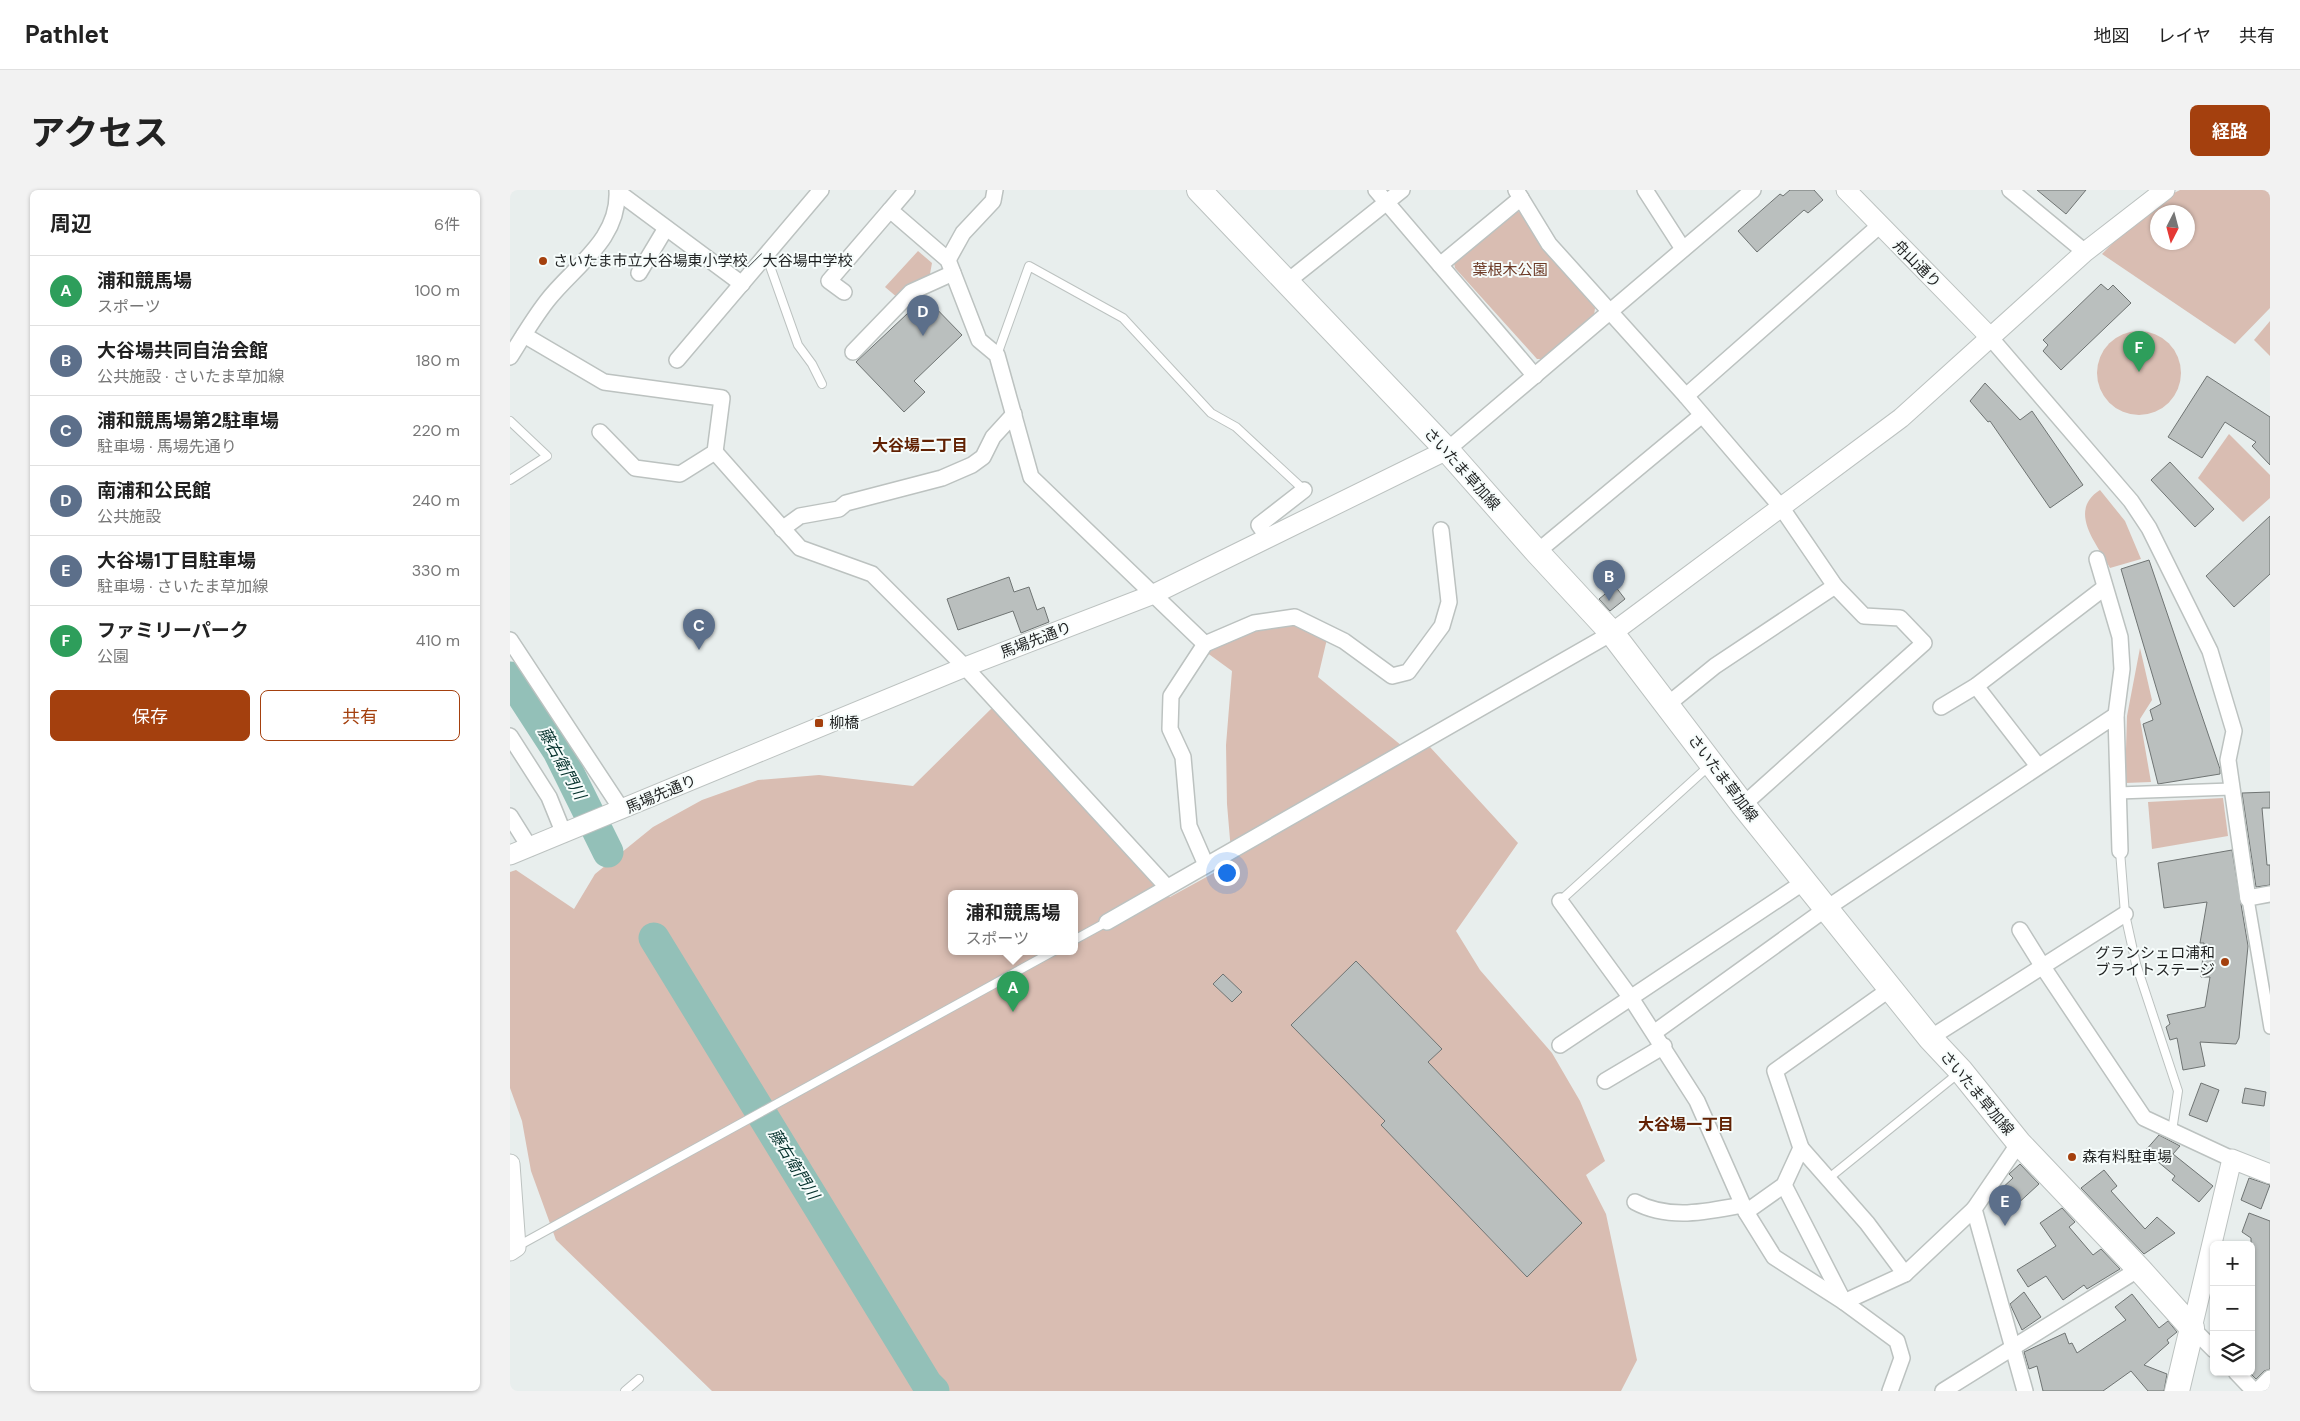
<!DOCTYPE html>
<html lang="ja">
<meta charset="utf-8">
<style>
:root{--surface:#fff;--page:#f2f2f2;--text:#222;--muted:#767676;--line:#e0e0e0;--accent:#a4400e}
body{margin:0;font-family:"DM Sans","Noto Sans JP",sans-serif;background:var(--page);color:var(--text)}
.controls{position:absolute;right:15px;bottom:15px;display:grid;overflow:hidden;border-radius:8px;box-shadow:0 1px 4px #0004}
.controls button{width:45px;height:45px;display:grid;place-items:center;padding:0;border:0;border-bottom:1px solid var(--line);background:var(--surface);color:var(--text);font:25px sans-serif}
.compass{position:absolute;left:1640px;top:15px;width:45px;height:45px;border-radius:50%;background:var(--surface);box-shadow:0 1px 4px #0004;rotate:186deg}
.you{position:absolute;left:716px;top:682px;width:18px;height:18px;margin:-12px;border:4px solid #fff;border-radius:50%;background:#1a73e8;box-shadow:0 0 0 8px #1a73e833}
.badge{display:grid;place-items:center;width:32px;height:32px;border-radius:50%;background:var(--accent);color:#fff;font-size:16px;font-weight:700}
.pin{position:absolute;translate:-50% -41px;filter:drop-shadow(0 1px 2px #0008)}
.pin::after{content:'';position:absolute;top:26px;width:18px;height:15px;background:inherit;clip-path:polygon(0 0,100% 0,50% 100%)}
.popup{position:absolute;left:438px;top:700px;width:130px;height:65px;box-sizing:border-box;display:grid;place-content:center;border-radius:8px;background:var(--surface);filter:drop-shadow(0 1px 4px #0005);font-size:16px;white-space:nowrap;color:var(--muted)}
.popup b{font-size:19px;color:var(--text)}
.popup::after{content:'';position:absolute;left:50%;top:100%;margin-left:-10px;border:10px solid transparent;border-top-color:var(--surface)}
.list{margin:0;padding:0;list-style:none}
h2{display:flex;justify-content:space-between;align-items:center;height:65px;margin:0;padding:0 20px;font-size:21px}
h2 small{font-size:16px;font-weight:400;color:var(--muted)}
.list li{display:grid;grid-template-columns:32px 1fr auto;gap:15px;align-items:center;box-sizing:border-box;height:70px;padding:0 20px;border-top:1px solid var(--line)}
.list b{display:block;font-size:19px;white-space:nowrap}
.list p{margin:0;font-size:16px;white-space:nowrap;color:var(--muted)}
.list em{font-size:16px;font-style:normal;color:var(--muted)}
.actions{display:flex;gap:10px;padding:15px 20px}
.actions a{flex:1;padding:11px 0;border:1px solid var(--accent);border-radius:8px;text-align:center;font-size:18px;color:var(--accent)}
.actions .main{background:var(--accent);color:#fff}
.icon{flex:none;width:28px;height:28px;fill:none;stroke:currentColor;stroke-width:2;stroke-linecap:round;stroke-linejoin:round}
.map{position:relative;flex:none;width:1760px;height:1201px;overflow:hidden;border-radius:8px}
header{display:flex;align-items:center;gap:30px;box-sizing:border-box;height:70px;padding:0 25px;background:var(--surface);border-bottom:1px solid var(--line)}
header strong{font-size:24px}
nav{display:flex;gap:28px;margin-inline-start:auto;font-size:18px}
.intro{display:flex;align-items:center;justify-content:space-between;box-sizing:border-box;height:120px;padding:0 30px}
h1{margin:0;font-size:35px}
.button{padding:12px 22px;border-radius:8px;background:var(--accent);color:#fff;font-size:18px;font-weight:700}
main{display:flex;gap:30px;padding:0 30px}
aside{flex:1;background:var(--surface);border-radius:8px;box-shadow:0 1px 4px #0004}
.map>svg:first-child{display:block}
.green{fill:#d9bdb2;fill-rule:evenodd}
.lines{fill:none;stroke-linecap:round;stroke-linejoin:round}
.river{stroke:#93c0b8;stroke-width:31}
.building{fill:#babfbe;stroke:#6f7473}
.service-casing{stroke:#bcc2c0;stroke-width:10}
.pedestrian-casing{stroke:#bcc2c0;stroke-width:14}
.minor-casing{stroke:#bcc2c0;stroke-width:18}
.tertiary-casing{stroke:#bcc2c0;stroke-width:21}
.primary-casing{stroke:#bcc2c0;stroke-width:26}
.service{stroke:#fff;stroke-width:8}
.pedestrian{stroke:#fff;stroke-width:11}
.minor{stroke:#fff;stroke-width:15}
.tertiary{stroke:#fff;stroke-width:19}
.primary{stroke:#fff;stroke-width:24}
.poi-dot{fill:#a4400e;stroke:#f6fcfb;stroke-width:2}
.labels{text-anchor:middle;dominant-baseline:central;stroke-width:4;stroke-linejoin:round;paint-order:stroke}
.poi-label{font-size:15px;fill:#1f2121;stroke:#f6fcfb;text-anchor:start}
.street-label{font-size:15px;fill:#1f2121;stroke:#f6fcfb}
.park-label{font-size:15px;fill:#6d3a26;stroke:#f6fcfb}
.neighbourhood-label{font-size:16px;font-weight:bold;fill:#622204;stroke:#f6fcfb}
.water-label{font-size:16px;font-style:italic;fill:#05312c;stroke:#f6fcfb}
</style>
<header>
<strong>Pathlet</strong>
<nav><a>地図</a><a>レイヤ</a><a>共有</a></nav>
</header>
<div class="intro"><h1>アクセス</h1><a class="button">経路</a></div>
<main>
<aside>
<h2>周辺<small>6件</small></h2>
<ul class="list">
<li><span class="badge" style="background:#2e9e5b">A</span><div><b>浦和競馬場</b><p>スポーツ</p></div><em>100 m</em></li>
<li><span class="badge" style="background:#5c6f8a">B</span><div><b>大谷場共同自治会館</b><p>公共施設 · さいたま草加線</p></div><em>180 m</em></li>
<li><span class="badge" style="background:#5c6f8a">C</span><div><b>浦和競馬場第2駐車場</b><p>駐車場 · 馬場先通り</p></div><em>220 m</em></li>
<li><span class="badge" style="background:#5c6f8a">D</span><div><b>南浦和公民館</b><p>公共施設</p></div><em>240 m</em></li>
<li><span class="badge" style="background:#5c6f8a">E</span><div><b>大谷場1丁目駐車場</b><p>駐車場 · さいたま草加線</p></div><em>330 m</em></li>
<li><span class="badge" style="background:#2e9e5b">F</span><div><b>ファミリーパーク</b><p>公園</p></div><em>410 m</em></li>
</ul>
<div class="actions"><a class="main">保存</a><a>共有</a></div>
</aside>
<div class="map">
<svg width="1760" height="1201" viewBox="0 0 1760 1201">
<rect width="100%" height="100%" fill="#e8eeed"/>
<g class="green">
<path d="M1670,0H1760V118L1725,154L1592,64L1640,15ZM1648,22H1678V52H1648Z"/>
<path d="M1007,21L1011,23L1032,57L1085,118L1084,126L1033,169H1027L945,78L944,73Z"/>
<path d="M408,61L422,73L420,84L400,96L388,108L375,97Z"/>
<path d="M1760,131V166L1744,150Z"/>
<circle cx="1629" cy="183" r="42"/>
<path d="M1719,244L1760,285V308L1733,332L1688,288Z"/>
<path d="M1590,300L1615,331L1631,369L1600,378C1587,354 1557,321 1590,300Z"/>
<path d="M781,434L817,449L808,487L903,565L920,557L1008,653L946,741L970,780L1042,863L1070,911L1095,971L1076,985L1096,1024L1127,1170L1111,1201H202L46,1050L21,981L12,931L0,898V682L6,680L64,719L85,684L143,637L192,610L248,590L309,585L403,596L484,516L651,701L660,707L722,673L717,614L716,555L722,481L696,462L738,443ZM442,703H564V761H442Z"/>
<path d="M1630,458L1642,510L1630,529L1641,592L1615,593L1617,526Z"/>
<path d="M1713,608L1718,646L1642,659L1638,612Z"/>
</g>
<g class="lines">
<g class="river">
<path d="M0,487L48,561L98,662"/>
<path d="M144,748L417,1194L424,1201"/>
</g>
</g>
<g class="building">
<path d="M1280,0H1304L1313,10L1298,23L1294,20L1247,62L1228,41L1270,4L1273,6Z"/>
<path d="M1527,0H1576L1556,24Z"/>
<path d="M1591,94L1598,100L1603,95L1621,113L1551,180L1533,161L1538,155L1533,150Z"/>
<path d="M415,107L452,145L404,191L415,202L394,222L346,172Z"/>
<path d="M1697,186L1760,227V275L1742,256L1746,252L1715,232L1692,268L1658,247Z"/>
<path d="M1475,193L1510,230L1522,221L1573,295L1540,318L1480,231L1478,232L1460,211Z"/>
<path d="M1660,272L1704,319L1685,337L1641,290Z"/>
<path d="M1760,326V384L1724,417L1696,386Z"/>
<path d="M1639,370L1710,579V584L1648,594L1633,534L1643,530L1640,520L1651,514L1611,379Z"/>
<path d="M499,387L504,402L519,397L527,420L534,417L539,432L511,443L503,421L448,440L437,409Z"/>
<path d="M1105,396L1115,409L1100,421L1089,409Z"/>
<path d="M1760,602V618H1752L1757,675H1760V695L1746,697L1732,603Z"/>
<path d="M1722,660L1738,756L1729,848L1726,854L1690,852L1695,876L1673,880L1667,848L1660,850L1656,837L1660,834L1657,825L1695,817L1700,787H1691L1694,753H1690L1697,712L1654,718L1648,673Z"/>
<path d="M846,771L932,859L918,872L1072,1033L1017,1087L871,935L875,931L781,835Z"/>
<path d="M713,784L732,802L722,812L703,794Z"/>
<path d="M1691,893L1709,900L1697,932L1679,925Z"/>
<path d="M1735,898L1756,902L1754,916L1732,913Z"/>
<path d="M1649,945L1670,956L1663,964L1703,996L1689,1012L1662,990L1665,986L1635,961Z"/>
<path d="M1510,974L1529,994L1504,1017L1489,1001L1503,988L1499,984Z"/>
<path d="M1594,980L1607,996L1601,1001L1635,1039L1647,1027L1665,1043L1634,1064L1571,998Z"/>
<path d="M1739,988L1760,995L1751,1019L1731,1010Z"/>
<path d="M1552,1018L1565,1032L1559,1037L1583,1065L1591,1059L1610,1079L1577,1099L1574,1095L1553,1110L1536,1086L1518,1097L1507,1080L1546,1056L1530,1033Z"/>
<path d="M1739,1023L1760,1031V1179L1754,1181L1746,1189L1741,1184V1048L1732,1042Z"/>
<path d="M1514,1102L1531,1127L1512,1140L1500,1114Z"/>
<path d="M1622,1104L1649,1138L1658,1131L1667,1142L1657,1150L1659,1153L1634,1175L1657,1184L1654,1201H1638L1621,1181L1593,1201H1533L1527,1176L1519,1179L1514,1162L1555,1143L1559,1154L1562,1153L1567,1163L1616,1130L1605,1117Z"/>
</g>
<g class="lines">
<g class="service-casing">
<g id="service">
<path d="M256,65L288,155L302,174L312,194"/>
<path d="M487,165L519,76L613,128L701,223L726,237L794,300"/>
<path d="M0,231L37,266L0,290"/>
<path d="M1610,661L1615,724L1626,774L1668,901L1662,941"/>
<path d="M1050,711L1199,576"/>
<path d="M564,750L597,732"/>
<path d="M1319,988L1450,882"/>
<path d="M8,1056L544,761"/>
<path d="M115,1201L129,1189"/>
</g>
</g>
<g class="pedestrian-casing">
<g id="pedestrian">
<path d="M1608,603L1721,599"/>
<path d="M1738,709L1760,838"/>
</g>
</g>
<g class="minor-casing">
<g id="minor">
<path d="M397,0L380,20L438,70L469,150L487,165L521,287L695,454"/>
<path d="M866,0L1025,186"/>
<path d="M1006,0L1039,54L1176,206L1271,317L1325,396L1205,476L1157,515"/>
<path d="M1135,0L1173,59"/>
<path d="M1500,0L1575,62"/>
<path d="M108,2L232,94"/>
<path d="M438,70L453,43L483,11L485,0"/>
<path d="M930,75L1011,8"/>
<path d="M129,83L156,38"/>
<path d="M778,91L892,0"/>
<path d="M334,102L319,91L380,20"/>
<path d="M14,145L94,192L212,208L205,262L170,284L125,278L90,242"/>
<path d="M1479,146L1621,311L1639,338L1700,461L1724,541L1718,570L1738,709"/>
<path d="M343,162L401,102L443,83"/>
<path d="M0,167C12,148 23,129 37,111C63,77 110,50 107,0"/>
<path d="M167,170L311,0"/>
<path d="M1176,206L1369,36"/>
<path d="M937,260L1243,0"/>
<path d="M205,262L290,358L362,384L455,477L657,697"/>
<path d="M272,339L290,326L329,319L336,313L432,288L462,275L473,267L483,247L504,224"/>
<path d="M758,348L749,335L794,300"/>
<path d="M1027,362L1192,225"/>
<path d="M1587,369L1610,447L1612,479L1606,525"/>
<path d="M0,450L112,620"/>
<path d="M1466,496L1528,576"/>
<path d="M1431,517L1466,496L1594,398"/>
<path d="M0,546L39,607L54,644"/>
<path d="M1233,615L1414,453L1390,428L1354,426L1325,396"/>
<path d="M0,626L20,658"/>
<path d="M696,675L679,636L673,567L660,539L661,506L695,454L744,433L785,427L834,451L882,486L898,482L932,436L939,412L931,340"/>
<path d="M1738,708L1760,704"/>
<path d="M1050,711L1121,808L1187,911L1236,1022L1274,995L1291,958L1265,881L1380,799"/>
<path d="M597,732L1102,443"/>
<path d="M1510,740L1533,777L1634,928L1722,969"/>
<path d="M1145,842L1317,718L1606,525L1610,661"/>
<path d="M1420,848L1615,724"/>
<path d="M1050,855L1294,692"/>
<path d="M1095,891L1154,856"/>
<path d="M1509,953L1464,1019L1515,1201"/>
<path d="M1291,958L1357,1033L1395,1084"/>
<path d="M1274,995L1334,1112L1395,1084L1464,1019"/>
<path d="M1125,1012C1158,1030 1197,1022 1232,1015"/>
<path d="M1236,1022L1264,1067L1334,1112L1387,1151L1392,1168L1380,1201"/>
<path d="M1682,1138L1704,1160"/>
<path d="M1726,1182L1744,1201"/>
<path d="M1433,1201L1629,1079"/>
<path d="M1747,1201L1760,1188"/>
</g>
</g>
<g class="tertiary-casing">
<g id="tertiary">
<path d="M1336,0L1479,146"/>
<path d="M1102,443L1391,228L1575,62L1655,0"/>
<path d="M0,665L455,477L644,404L937,260"/>
<path d="M0,974L6,1057L0,1061"/>
<path d="M1682,1138L1722,969L1760,984"/>
</g>
</g>
<g class="primary-casing">
<path id="primary" d="M689,0L937,260L1027,362L1102,443L1233,615L1420,848L1451,881L1509,953L1629,1079L1682,1138L1667,1201"/>
</g>
<use href="#service" class="service"/>
<use href="#pedestrian" class="pedestrian"/>
<use href="#minor" class="minor"/>
<use href="#tertiary" class="tertiary"/>
<use href="#primary" class="primary"/>
</g>
<g class="poi-dot">
<circle cx="33" cy="71" r="5"/>
<rect x="304" y="528" width="10" height="10" rx="2.5"/>
<circle cx="1715" cy="772" r="5"/>
<circle cx="1562" cy="967" r="5"/>
</g>
<g class="labels">
<g class="poi-label">
<text x="43" y="71">さいたま市立大谷場東小学校／大谷場中学校</text>
<text x="319" y="533">柳橋</text>
<text x="1705" y="763" text-anchor="end">グランシェロ浦和<tspan x="1705" dy="17">ブライトステージ</tspan></text>
<text x="1572" y="967">森有料駐車場</text>
</g>
<g class="street-label">
<text transform="translate(1407 74) rotate(45)">舟山通り</text>
<text transform="translate(952 279) rotate(48)">さいたま草加線</text>
<text transform="translate(526 450) rotate(-21)">馬場先通り</text>
<text transform="translate(1213 588) rotate(53)">さいたま草加線</text>
<text transform="translate(151 604) rotate(-23)">馬場先通り</text>
<text transform="translate(1467 903) rotate(50)">さいたま草加線</text>
</g>
<g class="park-label">
<text x="1000" y="80">葉根木公園</text>
</g>
<g class="neighbourhood-label">
<text x="410" y="255">大谷場二丁目</text>
<text x="1176" y="934">大谷場一丁目</text>
</g>
<g class="water-label">
<text transform="translate(52 573) rotate(61)">藤右衛門川</text>
<text transform="translate(284 974) rotate(58)">藤右衛門川</text>
</g>
</g>
</svg>
<div class="controls">
<button>+</button>
<button>−</button>
<button><svg class="icon" aria-label="layers" viewBox="0 0 24 24"><path d="M12 4l9 5-9 5-9-5zM3 14l9 5 9-5"/></svg></button>
</div>
<svg class="compass" viewBox="-18 -18 36 36"><path d="M0-13l5 13h-10z" fill="#e53935"/><path d="M0 13l5-13h-10z" fill="#767676"/></svg>
<div class="you"></div>
<div class="pin badge" style="left:503px;top:822px;background:#2e9e5b">A</div>
<div class="popup"><b>浦和競馬場</b>スポーツ</div>
<div class="pin badge" style="left:1099px;top:411px;background:#5c6f8a">B</div>
<div class="pin badge" style="left:189px;top:460px;background:#5c6f8a">C</div>
<div class="pin badge" style="left:413px;top:146px;background:#5c6f8a">D</div>
<div class="pin badge" style="left:1495px;top:1036px;background:#5c6f8a">E</div>
<div class="pin badge" style="left:1629px;top:182px;background:#2e9e5b">F</div>
</div>
</main>
